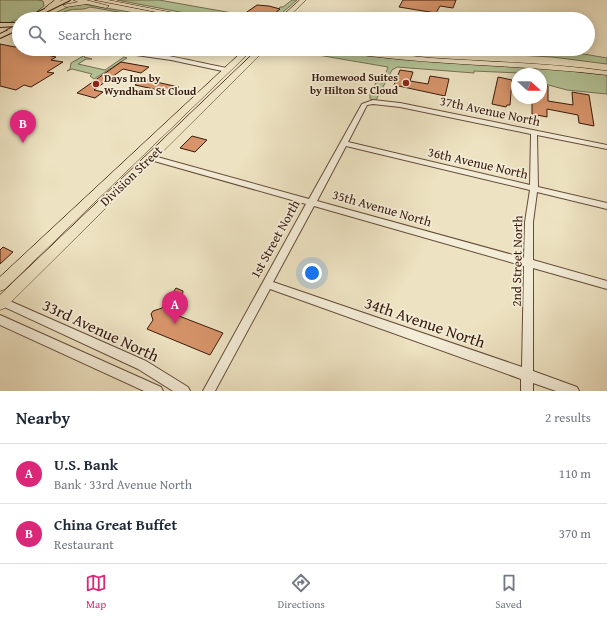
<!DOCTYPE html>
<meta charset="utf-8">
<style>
:root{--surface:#fff;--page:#f2f2f3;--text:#1f2937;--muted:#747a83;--line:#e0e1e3;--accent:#db2777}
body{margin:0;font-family:"Gentium Book Plus",serif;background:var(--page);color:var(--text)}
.compass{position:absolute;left:511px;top:68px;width:36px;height:36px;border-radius:50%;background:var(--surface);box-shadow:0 2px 10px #0003;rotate:111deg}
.you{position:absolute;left:312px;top:273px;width:14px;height:14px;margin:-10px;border:3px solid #fff;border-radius:50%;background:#1a73e8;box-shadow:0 0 0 6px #1a73e833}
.badge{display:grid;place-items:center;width:26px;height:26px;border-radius:50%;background:var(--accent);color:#fff;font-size:13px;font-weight:700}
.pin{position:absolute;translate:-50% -33px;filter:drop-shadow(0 1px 2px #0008)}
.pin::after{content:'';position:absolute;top:21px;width:14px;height:12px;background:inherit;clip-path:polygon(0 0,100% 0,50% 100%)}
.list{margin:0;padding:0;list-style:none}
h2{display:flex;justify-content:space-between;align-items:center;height:52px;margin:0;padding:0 16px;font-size:17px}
h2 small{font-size:13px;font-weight:400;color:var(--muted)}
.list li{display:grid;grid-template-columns:26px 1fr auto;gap:12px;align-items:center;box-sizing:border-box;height:60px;padding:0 16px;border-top:1px solid var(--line)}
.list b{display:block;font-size:15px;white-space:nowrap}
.list p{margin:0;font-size:13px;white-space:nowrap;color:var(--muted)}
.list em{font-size:13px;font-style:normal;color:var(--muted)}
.icon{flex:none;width:22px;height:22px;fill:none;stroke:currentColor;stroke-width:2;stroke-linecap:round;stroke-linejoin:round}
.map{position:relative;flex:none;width:607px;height:391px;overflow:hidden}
.search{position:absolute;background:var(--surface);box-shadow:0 2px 10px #0003;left:12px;right:12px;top:12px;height:44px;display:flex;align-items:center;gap:10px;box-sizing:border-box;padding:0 14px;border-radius:22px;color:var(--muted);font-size:15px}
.sheet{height:172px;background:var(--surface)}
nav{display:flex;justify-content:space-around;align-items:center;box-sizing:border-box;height:56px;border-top:1px solid var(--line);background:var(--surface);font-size:11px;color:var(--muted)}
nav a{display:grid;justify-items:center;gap:2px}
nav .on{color:var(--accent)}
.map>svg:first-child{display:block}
.green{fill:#b3c497;stroke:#766f52}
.building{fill:#d7946a;stroke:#381a0d}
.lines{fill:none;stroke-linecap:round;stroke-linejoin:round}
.minor-casing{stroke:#654c3a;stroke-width:2}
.major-casing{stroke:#381a0d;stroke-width:2}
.highway-casing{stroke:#381a0d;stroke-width:1}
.minor{fill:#f3ecd7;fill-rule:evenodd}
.major{fill:#ede2c1;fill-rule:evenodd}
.highway{fill:#ede2c1;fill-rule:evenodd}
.poi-dot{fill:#8f2418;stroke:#f3ecd7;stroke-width:1.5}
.labels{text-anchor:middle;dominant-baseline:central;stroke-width:3.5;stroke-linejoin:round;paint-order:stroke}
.far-poi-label{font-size:11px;font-weight:bold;fill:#381a0d;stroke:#f3ecd7;text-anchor:end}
.street-label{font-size:13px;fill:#381a0d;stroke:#f3ecd7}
.near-street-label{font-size:16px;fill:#381a0d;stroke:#f3ecd7}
</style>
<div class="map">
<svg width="607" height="391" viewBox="0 0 607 391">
<rect width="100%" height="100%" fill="#ede2c1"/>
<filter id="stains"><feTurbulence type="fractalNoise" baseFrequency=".005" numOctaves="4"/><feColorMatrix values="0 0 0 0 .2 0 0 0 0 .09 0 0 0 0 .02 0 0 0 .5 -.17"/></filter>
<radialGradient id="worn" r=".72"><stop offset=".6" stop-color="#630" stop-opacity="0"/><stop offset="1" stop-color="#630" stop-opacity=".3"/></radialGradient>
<g class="green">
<path d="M0,0H38L43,1L44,6L35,13L6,24L0,22Z"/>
<path d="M117,0H159L266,19L270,18L280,7H283L292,0H297L275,19H217Z"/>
<path d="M83,4L169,19H157L90,7C81,11 77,8 70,10C59,13 55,19 42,19L70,6Z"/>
<path d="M283,49H323L387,58L537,67L607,75V94L567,90L541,83V74L474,71V73L397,67L392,70L376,100L370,99V94L379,77L384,78L388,67Z"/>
<path d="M411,49H554L607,58V64L552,57Z"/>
<path d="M85,55L84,57L92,59H86L78,64L105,70L124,57L127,58L94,79L90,76L92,74L72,69L67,71L70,69L71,63Z"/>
</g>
<g class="building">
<path d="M403,0H456L453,8L440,6L436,13L399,7Z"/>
<path d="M257,5L269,6L280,9L268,19L244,14Z"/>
<path d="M0,44L15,47L19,45V49L56,57L51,60L63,62L47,72L54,73L31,87L24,85L16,90L0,86Z"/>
<path d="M121,62L149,67L141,73L123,69L94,90L103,92L95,98L77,93Z"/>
<path d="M400,70L413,72L410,81L428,84L430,76L449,79L445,96L394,85Z"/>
<path d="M498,77L512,80L510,105H507L506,107L492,104Z"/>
<path d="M142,79L179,87L172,93L135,85Z"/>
<path d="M541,85L548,86V101L573,105L572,92L589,95L594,126L579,123L578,115L547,109V117L532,114V98H541Z"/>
<path d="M192,136L207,140L195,152L180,148Z"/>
<path d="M3,247L13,252L0,264V250Z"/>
<path d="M176,288L183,291L179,316L223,333L210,355L147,329L153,320L151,314L153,311L162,308Z"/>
</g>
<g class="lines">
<g class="minor-casing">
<g id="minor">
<path d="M19,24V27L14,29L19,31V33L7,30Z"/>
<path d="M105,49C146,49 187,60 227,68L230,70L227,72L171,60L108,51Z"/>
<path d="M373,100L400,103L607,145V149L537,135L538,187L607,203V209L537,192L533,222V260L607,281V289L533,268V371L577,387L579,391H556L533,383V391H521V379L270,289L215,391H203L306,204L147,159L146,157L150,155L309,199L362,104ZM373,104L400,107L531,134L530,185L348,142L367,105ZM346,146L530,190L525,222L524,258L317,201ZM314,206L524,266L522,367L273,282Z"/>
<path d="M3,298L146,361L188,387L190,391H173L138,369L0,305V299Z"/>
<path d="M0,315L161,387L163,391H144L0,325Z"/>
</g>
</g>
<g class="major-casing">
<g id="major">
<path d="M63,0H70L32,19H24Z"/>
<path d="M0,23H19V29L0,38V34L17,26L0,27Z"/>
</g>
</g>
<g class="highway-casing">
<g id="highway">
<path d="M55,0H62L49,10H45V8Z"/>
<path d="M74,0H86L109,6L106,8L87,4L66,7L63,5L78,2Z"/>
<path d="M95,0H108L205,19H192Z"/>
<path d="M300,0H306L286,19H279Z"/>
<path d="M245,49H253L5,289L0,291V277Z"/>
<path d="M258,49H266L5,308L0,310V295Z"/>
<path d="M330,49C364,49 397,55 431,58C490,62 548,63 607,71V75C516,64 424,66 334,51Z"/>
</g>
</g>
<use href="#minor" class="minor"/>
<use href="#major" class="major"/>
<use href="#highway" class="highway"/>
</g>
<g class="poi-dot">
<circle cx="406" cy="83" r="4"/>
<circle cx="96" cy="84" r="4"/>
</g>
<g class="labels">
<g class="far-poi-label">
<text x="398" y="77">Homewood Suites<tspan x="398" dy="13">by Hilton St Cloud</tspan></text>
<text x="104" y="78" text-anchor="start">Days Inn by<tspan x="104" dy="13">Wyndham St Cloud</tspan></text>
</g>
<g class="street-label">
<text transform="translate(490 111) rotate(12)">37th Avenue North</text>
<text transform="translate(478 163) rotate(13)">36th Avenue North</text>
<text transform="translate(131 176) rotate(-44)">Division Street</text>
<text transform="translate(382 208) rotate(16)">35th Avenue North</text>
<text transform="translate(275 239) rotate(-61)">1st Street North</text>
<text transform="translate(517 261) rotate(-89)">2nd Street North</text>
</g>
<g class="near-street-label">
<text transform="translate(425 322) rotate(19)">34th Avenue North</text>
<text transform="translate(101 330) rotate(25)">33rd Avenue North</text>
</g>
</g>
<rect width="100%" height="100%" filter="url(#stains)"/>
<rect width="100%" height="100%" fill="url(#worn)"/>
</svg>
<svg class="compass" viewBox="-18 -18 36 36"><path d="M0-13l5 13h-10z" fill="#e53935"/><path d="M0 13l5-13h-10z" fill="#747a83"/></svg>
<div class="you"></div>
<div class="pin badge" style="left:175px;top:324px">A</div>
<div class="pin badge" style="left:23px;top:143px">B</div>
<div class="search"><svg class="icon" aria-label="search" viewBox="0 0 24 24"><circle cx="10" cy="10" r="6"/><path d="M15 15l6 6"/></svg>Search here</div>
</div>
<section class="sheet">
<h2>Nearby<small>2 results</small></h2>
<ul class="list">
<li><span class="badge">A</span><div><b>U.S. Bank</b><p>Bank · 33rd Avenue North</p></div><em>110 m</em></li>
<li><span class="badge">B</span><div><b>China Great Buffet</b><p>Restaurant</p></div><em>370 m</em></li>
</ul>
</section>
<nav>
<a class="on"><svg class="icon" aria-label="map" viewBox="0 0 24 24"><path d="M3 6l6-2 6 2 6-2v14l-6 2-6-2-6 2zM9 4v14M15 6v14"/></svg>Map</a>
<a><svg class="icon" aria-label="directions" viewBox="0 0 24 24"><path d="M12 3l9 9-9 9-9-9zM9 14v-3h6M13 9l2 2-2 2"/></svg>Directions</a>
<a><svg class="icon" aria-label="saved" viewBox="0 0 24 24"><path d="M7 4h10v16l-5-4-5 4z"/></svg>Saved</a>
</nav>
